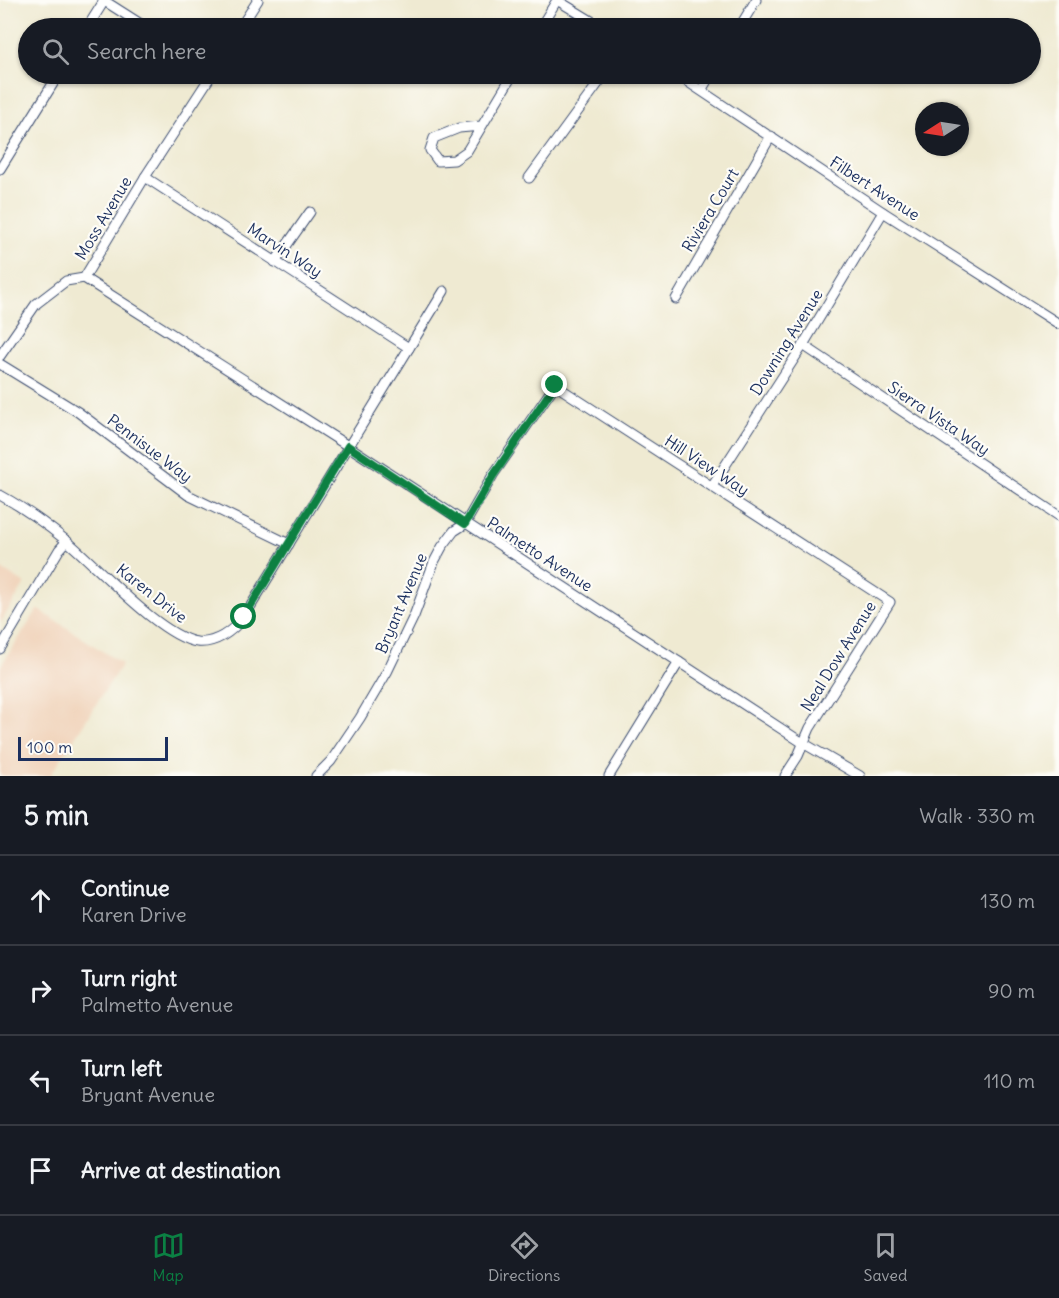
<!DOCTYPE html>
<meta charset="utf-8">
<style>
:root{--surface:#171b24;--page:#20242c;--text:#f1f3f6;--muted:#9ea1a6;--line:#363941;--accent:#0b8043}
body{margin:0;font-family:Delius,sans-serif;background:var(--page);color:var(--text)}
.compass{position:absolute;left:915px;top:102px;width:54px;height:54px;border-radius:50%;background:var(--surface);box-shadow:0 2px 4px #0004;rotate:258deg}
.scale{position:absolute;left:18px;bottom:15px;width:150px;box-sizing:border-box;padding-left:6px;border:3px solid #1b2f5e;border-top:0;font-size:16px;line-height:21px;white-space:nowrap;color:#1b2f5e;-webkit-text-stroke:4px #fdfcf7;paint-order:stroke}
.stop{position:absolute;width:18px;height:18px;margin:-14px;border:4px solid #0b8043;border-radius:50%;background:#fff}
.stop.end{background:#0b8043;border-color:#fff;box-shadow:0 2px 6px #0008}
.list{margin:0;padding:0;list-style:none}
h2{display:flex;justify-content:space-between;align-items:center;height:78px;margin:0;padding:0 24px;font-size:26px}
h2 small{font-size:20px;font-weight:400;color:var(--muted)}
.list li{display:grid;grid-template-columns:39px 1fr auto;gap:18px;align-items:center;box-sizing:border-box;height:90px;padding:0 24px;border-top:2px solid var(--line)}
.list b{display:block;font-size:22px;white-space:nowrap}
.list p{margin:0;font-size:20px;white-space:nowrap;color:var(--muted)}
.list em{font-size:20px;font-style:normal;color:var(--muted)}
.icon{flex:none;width:33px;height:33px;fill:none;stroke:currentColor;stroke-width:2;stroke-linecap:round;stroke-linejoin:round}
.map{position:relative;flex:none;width:1059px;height:776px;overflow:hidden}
.search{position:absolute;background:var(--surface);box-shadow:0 2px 4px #0004;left:18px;right:18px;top:18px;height:66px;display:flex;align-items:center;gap:15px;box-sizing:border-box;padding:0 21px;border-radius:33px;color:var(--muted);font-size:22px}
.sheet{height:438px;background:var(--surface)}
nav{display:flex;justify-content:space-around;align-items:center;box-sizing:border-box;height:84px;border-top:2px solid var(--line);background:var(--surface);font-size:16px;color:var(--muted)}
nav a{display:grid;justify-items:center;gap:3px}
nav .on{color:var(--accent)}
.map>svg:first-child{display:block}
.built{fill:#f1d5bd}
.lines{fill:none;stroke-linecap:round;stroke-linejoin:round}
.street-casing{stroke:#3b4b6f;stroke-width:11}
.street{stroke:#fff;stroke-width:9}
.route{stroke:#0b8043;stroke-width:8}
.labels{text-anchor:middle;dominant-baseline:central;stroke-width:4.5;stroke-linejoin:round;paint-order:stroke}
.street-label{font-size:16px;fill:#1b2f5e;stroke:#fdfcf7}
</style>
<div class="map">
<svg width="1059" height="776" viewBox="0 0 1059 776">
<rect width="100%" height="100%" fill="#fdfcf7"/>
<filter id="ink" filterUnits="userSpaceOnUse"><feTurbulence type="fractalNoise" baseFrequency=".0167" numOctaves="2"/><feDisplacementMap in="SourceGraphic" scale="12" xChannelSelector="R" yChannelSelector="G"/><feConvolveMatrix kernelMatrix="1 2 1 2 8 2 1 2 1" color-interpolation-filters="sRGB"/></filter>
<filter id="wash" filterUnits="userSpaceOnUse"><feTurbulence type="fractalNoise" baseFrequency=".008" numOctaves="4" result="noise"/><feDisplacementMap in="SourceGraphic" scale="24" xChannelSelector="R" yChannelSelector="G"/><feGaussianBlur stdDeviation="1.35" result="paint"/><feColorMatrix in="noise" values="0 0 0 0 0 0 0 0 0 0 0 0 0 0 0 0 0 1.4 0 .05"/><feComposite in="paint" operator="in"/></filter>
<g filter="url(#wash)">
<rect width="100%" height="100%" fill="#efead2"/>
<g class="built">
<path d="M0,568L25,584L0,623Z"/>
<path d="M38,609L122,664L50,776H0V667Z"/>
</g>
</g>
<g filter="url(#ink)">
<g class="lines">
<g class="street-casing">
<g id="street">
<path d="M103,0L147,28"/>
<path d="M557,0L603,28"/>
<path d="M87,28L104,1"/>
<path d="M240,28L258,0"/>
<path d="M540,28L557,0"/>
<path d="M739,28L756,0"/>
<path d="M676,74L883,212L1059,324"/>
<path d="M702,89L711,74"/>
<path d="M481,126L459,128L434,138L430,150L438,161L454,160L467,151L513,74"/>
<path d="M0,169L59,74"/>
<path d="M145,177L409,348"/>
<path d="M529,178L605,74"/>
<path d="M275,262L310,212"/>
<path d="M84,278L348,446L803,743L860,776"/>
<path d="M676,299L771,136"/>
<path d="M803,345L1059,516"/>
<path d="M0,356L36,304L66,281L84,278L145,177L212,74"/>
<path d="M0,364L78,412L188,495L289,544"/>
<path d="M712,486L803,345L883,212"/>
<path d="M0,495C24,508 46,524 68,542C97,566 161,637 197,642C216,644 233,630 244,617L444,291"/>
<path d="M0,649L59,550L67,541"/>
<path d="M316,776L331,761L360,718L387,672L414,616L434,562L442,547L454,531L465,524L493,475L555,385L890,602L810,728L798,756L785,776"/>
<path d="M609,776L679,662"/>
</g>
</g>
<use href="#street" class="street"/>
</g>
</g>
<g class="lines" filter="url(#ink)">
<path class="route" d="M244,617L348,446L465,524L493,476L555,385"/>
</g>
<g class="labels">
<g class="street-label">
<text transform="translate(875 188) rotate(33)">Filbert Avenue</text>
<text transform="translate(710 210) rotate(-59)">Riviera Court</text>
<text transform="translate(103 218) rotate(-59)">Moss Avenue</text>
<text transform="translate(285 250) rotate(33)">Marvin Way</text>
<text transform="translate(786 342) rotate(-58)">Downing Avenue</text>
<text transform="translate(939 418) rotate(34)">Sierra Vista Way</text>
<text transform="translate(150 448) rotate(37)">Pennisue Way</text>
<text transform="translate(707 465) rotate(33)">Hill View Way</text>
<text transform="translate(540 554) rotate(33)">Palmetto Avenue</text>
<text transform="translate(152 593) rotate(38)">Karen Drive</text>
<text transform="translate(401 603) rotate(-67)">Bryant Avenue</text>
<text transform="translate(838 656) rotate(-58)">Neal Dow Avenue</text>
</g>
</g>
</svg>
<svg class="compass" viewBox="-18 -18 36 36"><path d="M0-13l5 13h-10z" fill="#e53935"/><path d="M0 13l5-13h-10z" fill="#9ea1a6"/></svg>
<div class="scale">100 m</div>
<div class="stop" style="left:244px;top:617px"></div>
<div class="stop end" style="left:555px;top:385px"></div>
<div class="search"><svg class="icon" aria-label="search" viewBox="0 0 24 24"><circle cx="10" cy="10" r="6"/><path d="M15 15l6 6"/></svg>Search here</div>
</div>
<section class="sheet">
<h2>5 min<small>Walk · 330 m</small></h2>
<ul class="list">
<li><svg class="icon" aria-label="ahead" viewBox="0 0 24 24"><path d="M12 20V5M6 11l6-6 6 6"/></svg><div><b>Continue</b><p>Karen Drive</p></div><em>130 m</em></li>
<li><svg class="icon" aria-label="right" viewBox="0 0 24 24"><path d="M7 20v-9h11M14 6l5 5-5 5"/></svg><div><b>Turn right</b><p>Palmetto Avenue</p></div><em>90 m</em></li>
<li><svg class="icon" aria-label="left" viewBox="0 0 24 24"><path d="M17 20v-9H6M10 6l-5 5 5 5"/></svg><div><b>Turn left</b><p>Bryant Avenue</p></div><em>110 m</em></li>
<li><svg class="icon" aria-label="arrive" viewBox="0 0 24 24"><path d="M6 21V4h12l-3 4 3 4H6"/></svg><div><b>Arrive at destination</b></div></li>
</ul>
</section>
<nav>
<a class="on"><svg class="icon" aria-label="map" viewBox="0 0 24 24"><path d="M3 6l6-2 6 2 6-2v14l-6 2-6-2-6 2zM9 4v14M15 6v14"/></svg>Map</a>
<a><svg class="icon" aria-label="directions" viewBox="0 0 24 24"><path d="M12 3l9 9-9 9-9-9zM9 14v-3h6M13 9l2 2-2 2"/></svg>Directions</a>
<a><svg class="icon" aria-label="saved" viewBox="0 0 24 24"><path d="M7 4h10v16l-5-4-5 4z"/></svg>Saved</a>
</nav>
